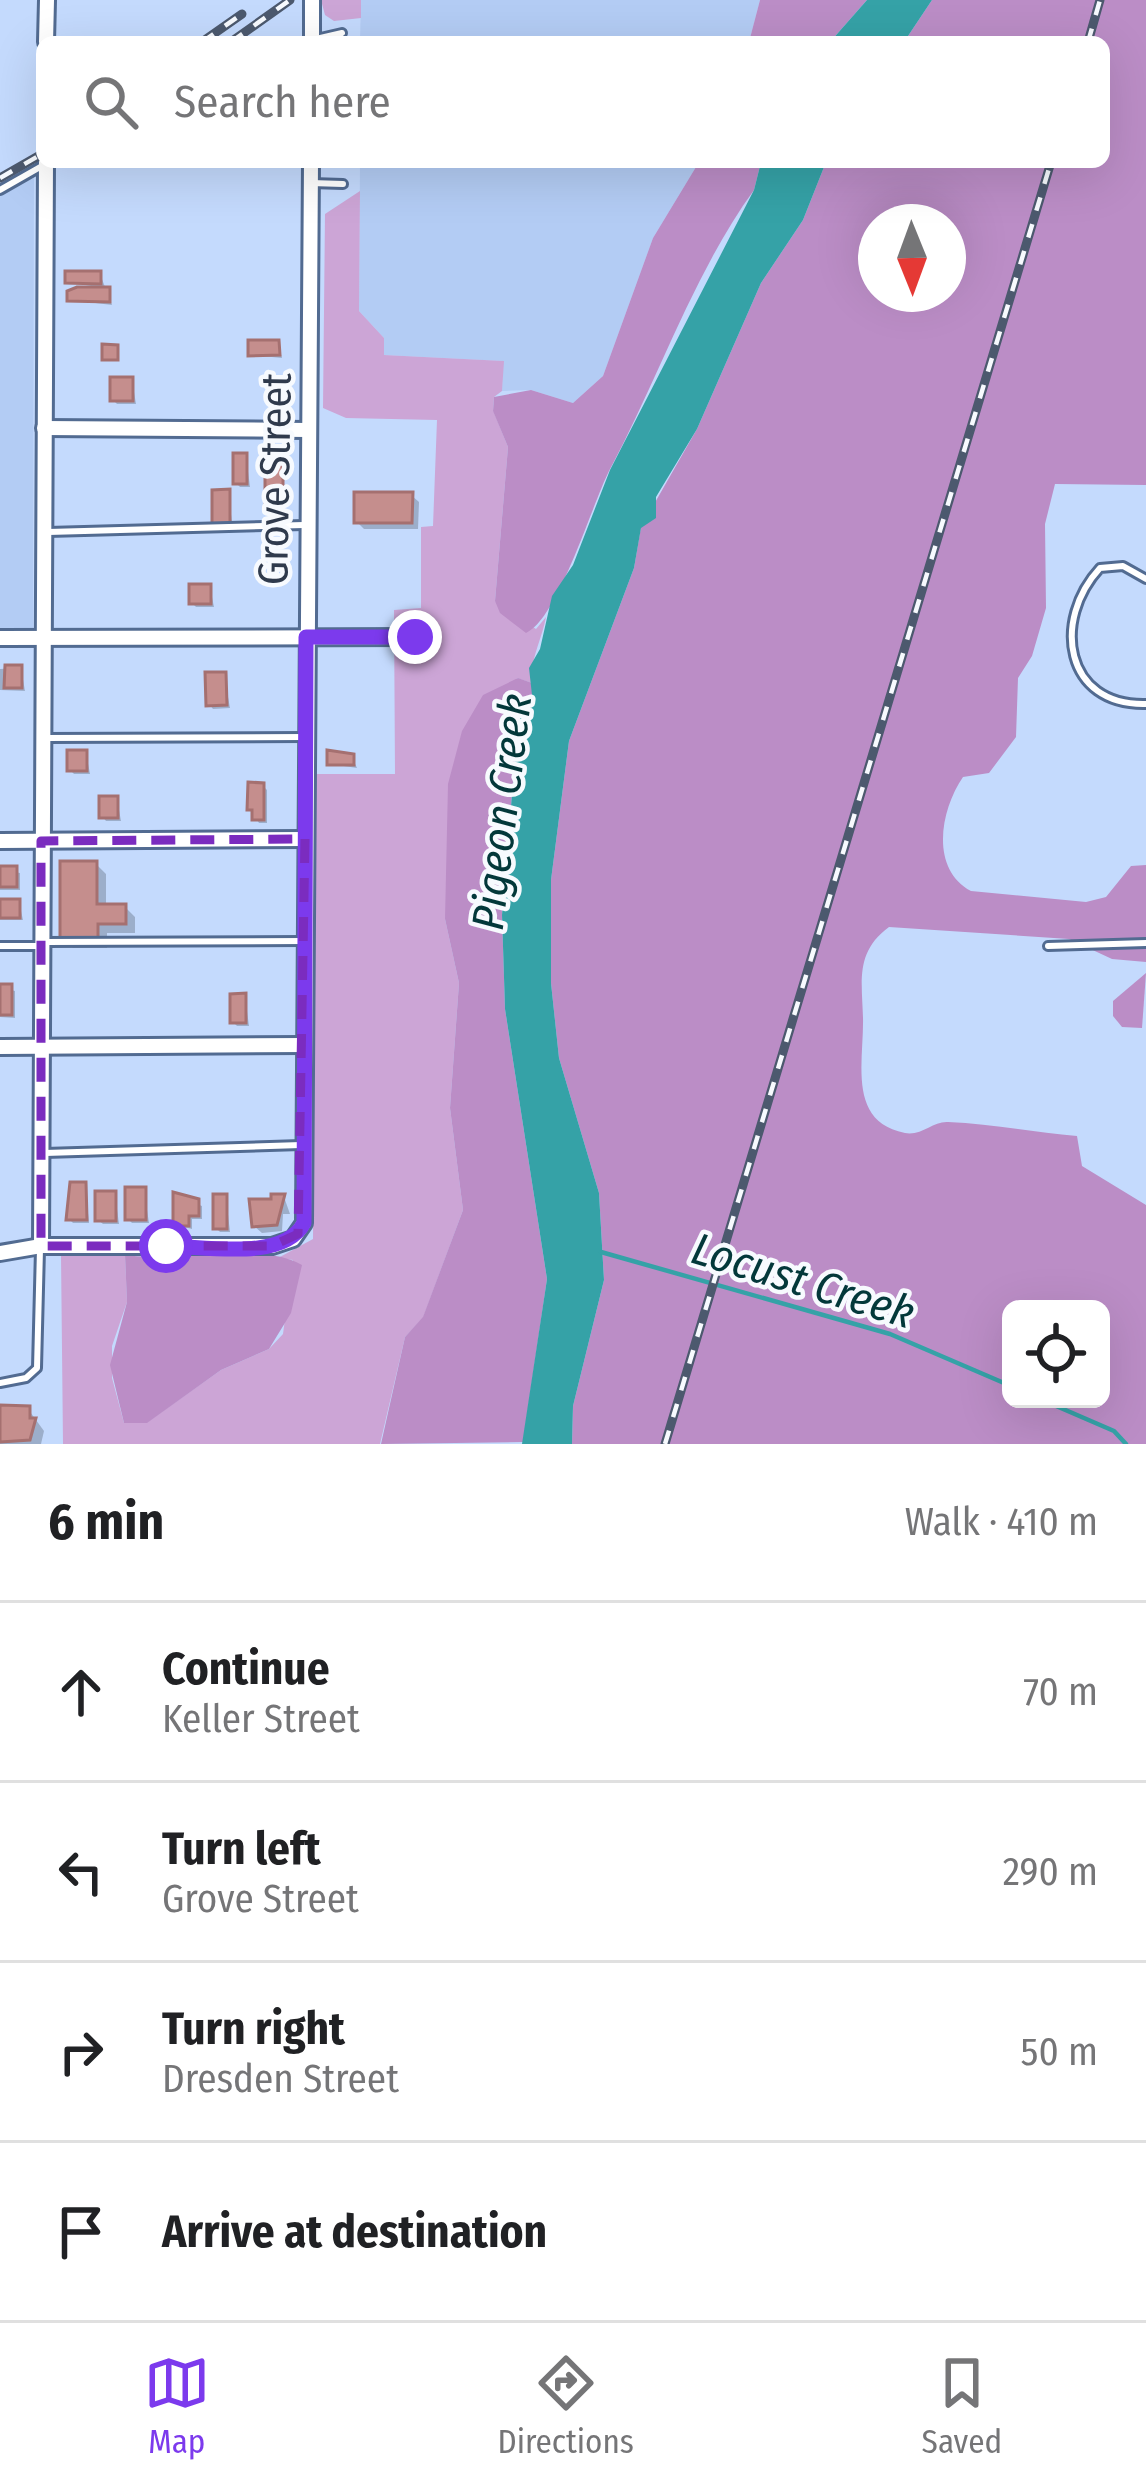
<!DOCTYPE html>
<meta charset="utf-8">
<style>
:root{--surface:#fff;--page:#f6f6f6;--text:#202124;--muted:#757577;--line:#e0e0e0;--accent:#7c3aed}
body{margin:0;font-family:"Fira Sans Condensed",sans-serif;background:var(--page);color:var(--text)}
.controls{position:absolute;right:36px;bottom:36px;display:grid;overflow:hidden;border-radius:18px;box-shadow:0 12px 48px #0002}
.controls button{width:108px;height:108px;display:grid;place-items:center;padding:0;border:0;border-bottom:3px solid var(--line);background:var(--surface);color:var(--text);font:60px sans-serif}
.compass{position:absolute;left:858px;top:204px;width:108px;height:108px;border-radius:50%;background:var(--surface);box-shadow:0 12px 48px #0002;rotate:179deg}
.stop{position:absolute;width:36px;height:36px;margin:-27px;border:9px solid #7c3aed;border-radius:50%;background:#fff}
.stop.end{background:#7c3aed;border-color:#fff;box-shadow:0 3px 12px #0008}
.list{margin:0;padding:0;list-style:none}
h2{display:flex;justify-content:space-between;align-items:center;height:156px;margin:0;padding:0 48px;font-size:51px}
h2 small{font-size:39px;font-weight:400;color:var(--muted)}
.list li{display:grid;grid-template-columns:78px 1fr auto;gap:36px;align-items:center;box-sizing:border-box;height:180px;padding:0 48px;border-top:3px solid var(--line)}
.list b{display:block;font-size:45px;white-space:nowrap}
.list p{margin:0;font-size:39px;white-space:nowrap;color:var(--muted)}
.list em{font-size:39px;font-style:normal;color:var(--muted)}
.icon{flex:none;width:66px;height:66px;fill:none;stroke:currentColor;stroke-width:2;stroke-linecap:round;stroke-linejoin:round}
.map{position:relative;flex:none;width:1146px;height:1444px;overflow:hidden}
.search{position:absolute;background:var(--surface);box-shadow:0 12px 48px #0002;left:36px;right:36px;top:36px;height:132px;display:flex;align-items:center;gap:30px;box-sizing:border-box;padding:0 42px;border-radius:18px;color:var(--muted);font-size:45px}
.sheet{height:876px;background:var(--surface)}
nav{display:flex;justify-content:space-around;align-items:center;box-sizing:border-box;height:168px;border-top:3px solid var(--line);background:var(--surface);font-size:33px;color:var(--muted)}
nav a{display:grid;justify-items:center;gap:6px}
nav .on{color:var(--accent)}
.map>svg:first-child{display:block}
.built{fill:#b3ccf4}
.green{fill:#cca5d6}
.forest{fill:#bb8dc6;fill-rule:evenodd}
.water{fill:#35a2a7}
.shadow{fill:#0003}
.lines{fill:none;stroke-linecap:round;stroke-linejoin:round}
.stream{stroke:#35a2a7;stroke-width:4.5}
.building{fill:#c58e8d;stroke:#a57070;stroke-width:3}
.service-casing{stroke:#526b91;stroke-width:12}
.minor-casing{stroke:#526b91;stroke-width:20}
.service{stroke:#fff;stroke-width:6}
.minor{stroke:#fff;stroke-width:14}
.rail-casing{stroke:#4c596e;stroke-width:9}
.rail{stroke:#f7fafe;stroke-width:4.5;stroke-dasharray:14;stroke-linecap:butt}
.route{stroke:#7c3aed;stroke-width:15}
.marked{fill:none;stroke:#7b2cbf;stroke-width:9;stroke-dasharray:24 15;stroke-linejoin:round}
.labels{text-anchor:middle;dominant-baseline:central;stroke-width:9;stroke-linejoin:round;paint-order:stroke}
.street-label{font-size:42px;fill:#2f3a4c;stroke:#f7fafe}
.water-label{font-size:45px;font-style:italic;fill:#03383a;stroke:#f7fafe}
</style>
<div class="map">
<svg width="1146" height="1444" viewBox="0 0 1146 1444">
<rect width="100%" height="100%" fill="#c4dafd"/>
<g class="built">
<path d="M361,0H760L749,42H360Z"/>
<path d="M360,162H699L653,238L603,376L573,403L531,390L502,391L503,361L384,355V338L359,311Z"/>
<path d="M34,178L33,631H0V192Z"/>
</g>
<g class="green">
<path d="M321,0H361V18L334,21L325,15Z"/>
<path d="M360,191L359,311L384,338V355L504,361L502,391L494,397L493,410L508,447L495,601L536,629L546,617C542,639 529,662 532,683L517,678L445,919L459,983L450,1108L463,1210L423,1318L405,1337L380,1444H63L61,1255H125L127,1302L112,1346V1378L124,1423H146L221,1370L269,1349L283,1334L293,1260L278,1258L313,1239L316,774H395L394,610L421,608V527L433,526L437,420L346,418L323,408L325,214Z"/>
</g>
<g class="forest">
<path d="M760,0H867L830,42H749Z"/>
<path d="M932,0H1146V485L1055,484L1045,524L1046,608L1032,656L1018,678L1016,737L989,773L963,777C941,809 929,868 971,891L1086,902L1106,897L1131,866L1146,865V962L1112,959L1069,939L889,927C855,952 862,981 863,1018C864,1061 847,1122 905,1133C922,1136 933,1121 948,1122C991,1124 1034,1132 1077,1136L1082,1166L1146,1205V1444H572L573,1406L604,1280L599,1193L559,1058L551,983V880L569,741L634,568L641,527L697,429L761,283L803,220L826,162H1104V42H904ZM876,222H948V294H876ZM1011,1309H1101V1399H1011Z"/>
<path d="M699,162H761L754,190C693,274 658,380 609,471C591,507 558,619 526,633L500,613L495,601L508,447L493,411L494,397L531,390L573,403L603,376L653,238Z"/>
<path d="M518,678L532,683V695L518,722L502,915L505,1009L547,1279L523,1442L381,1444L405,1337L423,1317L463,1210L450,1108L459,983L445,919L448,784L462,731L483,695Z"/>
<path d="M1146,973L1142,1028L1122,1027L1113,1016V1001Z"/>
<path d="M125,1255C174,1262 262,1241 302,1265L291,1313L269,1349L221,1370L147,1423H124L110,1365L127,1302Z"/>
</g>
<g class="water">
<path d="M867,0H932L904,42H830Z"/>
<path d="M761,162H826L803,220L761,283L697,429L656,497V518L641,528L634,568L569,741L551,880V983L559,1058L599,1193L604,1280L573,1406L572,1444H522L547,1279L505,1009L502,915L518,722L532,695L529,668L540,649L552,596L573,565L610,470L754,190Z"/>
</g>
<g class="shadow">
<path d="M100,274L112,305L70,300L97,291V287L68,282Z"/>
<path d="M278,343L282,358L251,355Z"/>
<path d="M132,380L136,404H117L113,400Z"/>
<path d="M246,456L250,487H240L236,483Z"/>
<path d="M281,467L286,506H272L268,502Z"/>
<path d="M228,492L233,529L219,530Z"/>
<path d="M411,495L419,502L418,529H364L357,522Z"/>
<path d="M210,587L214,607H196L192,603Z"/>
<path d="M21,668L25,691L0,690V669Z"/>
<path d="M224,675L230,708L213,709L209,704Z"/>
<path d="M86,753L90,774H74L70,770Z"/>
<path d="M352,757L357,768L330,764Z"/>
<path d="M263,786L267,790V823H259L250,809Z"/>
<path d="M117,799L121,821H106L102,816Z"/>
<path d="M96,864L106,874V907H125L135,917V933H107V948H73L63,938Z"/>
<path d="M0,869L20,873V890H0Z"/>
<path d="M0,902H19L23,920H0Z"/>
<path d="M0,987L15,991V1018L0,1017Z"/>
<path d="M245,996L249,1026H237L233,1022Z"/>
<path d="M85,1185L89,1223H73L69,1219Z"/>
<path d="M144,1190L149,1223H132L128,1219Z"/>
<path d="M115,1194L119,1224H103L98,1220Z"/>
<path d="M176,1196L202,1206V1219H192V1229L176,1225Z"/>
<path d="M226,1197L230,1232H220L216,1228Z"/>
<path d="M284,1197L290,1214H283L282,1231L262,1233L254,1226L252,1202Z"/>
<path d="M0,1408L28,1409L44,1431L41,1444H0Z"/>
</g>
<g class="lines">
<g class="stream">
<path d="M601,1252L890,1334L1011,1386"/>
<path d="M1040,1399L1114,1431L1126,1444"/>
</g>
</g>
<g class="building">
<path d="M65,271H101V284L65,283Z"/>
<path d="M77,287H110V302L67,301V291Z"/>
<path d="M248,340H279L280,355L248,356Z"/>
<path d="M102,344L118,345V360H102Z"/>
<rect x="110" y="377" width="23" height="24"/>
<rect x="233" y="453" width="14" height="31"/>
<rect x="265" y="464" width="18" height="39"/>
<path d="M230,489V527H212V490Z"/>
<path d="M354,492H413L412,523H354Z"/>
<rect x="189" y="584" width="22" height="20"/>
<path d="M5,665H22V688H4Z"/>
<path d="M205,672H226L227,705L206,706Z"/>
<rect x="67" y="750" width="20" height="21"/>
<path d="M327,750L354,754V765H327Z"/>
<path d="M248,782L264,783V820H252V810H247Z"/>
<rect x="99" y="796" width="19" height="22"/>
<path d="M60,861H97V904H126V924H98V939H60Z"/>
<rect x="0" y="866" width="17" height="21"/>
<rect x="0" y="899" width="20" height="19"/>
<rect x="0" y="984" width="12" height="31"/>
<path d="M246,993V1023H230V994Z"/>
<path d="M70,1182H86L87,1220H66Z"/>
<rect x="125" y="1187" width="21" height="33"/>
<rect x="95" y="1191" width="21" height="30"/>
<path d="M173,1192L199,1199V1216H189V1226H173Z"/>
<rect x="213" y="1194" width="14" height="35"/>
<path d="M271,1194H285L277,1225L252,1227L249,1199H271Z"/>
<path d="M0,1405L30,1406V1418H36L30,1440L0,1442Z"/>
</g>
<g class="lines">
<g class="service-casing">
<g id="service">
<path d="M316,39L342,33"/>
<path d="M311,183L343,184"/>
<path d="M0,190L42,166"/>
<path d="M48,532L304,525"/>
<path d="M1146,579L1123,566L1100,568C1052,620 1064,706 1146,704"/>
<path d="M45,738L305,737"/>
<path d="M45,942L305,941"/>
<path d="M0,946H38"/>
<path d="M1048,946L1146,943"/>
<path d="M45,1153L301,1145"/>
<path d="M0,1383L26,1378L37,1368L40,1249"/>
</g>
</g>
<g class="minor-casing">
<g id="minor">
<path d="M46,42L47,0"/>
<path d="M312,42V0"/>
<path d="M44,428L308,430"/>
<path d="M0,638L415,637"/>
<path d="M0,841L305,839"/>
<path d="M0,1047L304,1045"/>
<path d="M41,1246L46,162"/>
<path d="M0,1253L41,1246H272L293,1239L304,1223L311,162"/>
</g>
</g>
<use href="#service" class="service"/>
<use href="#minor" class="minor"/>
<g class="rail-casing">
<g id="rail">
<path d="M202,42L242,14"/>
<path d="M231,42L290,0"/>
<path d="M1088,42L1100,0"/>
<path d="M0,178L42,154"/>
<path d="M665,1444L1051,162"/>
</g>
</g>
<use href="#rail" class="rail"/>
</g>
<g class="lines">
<path class="route" d="M166,1246C205,1246 283,1262 304,1223L306,637H415"/>
</g>
<path class="marked" d="M305,839L298,1234L272,1246H41V841Z"/>
<g class="labels">
<g class="street-label">
<text transform="translate(275 479) rotate(-89)">Grove Street</text>
</g>
<g class="water-label">
<text transform="translate(502 812) rotate(-83)">Pigeon Creek</text>
<text transform="translate(803 1281) rotate(17)">Locust Creek</text>
</g>
</g>
</svg>
<div class="controls">
<button><svg class="icon" aria-label="locate" viewBox="0 0 24 24"><circle cx="12" cy="12" r="6"/><path d="M12 2v4M12 18v4M2 12h4M18 12h4"/></svg></button>
</div>
<svg class="compass" viewBox="-18 -18 36 36"><path d="M0-13l5 13h-10z" fill="#e53935"/><path d="M0 13l5-13h-10z" fill="#757577"/></svg>
<div class="stop" style="left:166px;top:1246px"></div>
<div class="stop end" style="left:415px;top:637px"></div>
<div class="search"><svg class="icon" aria-label="search" viewBox="0 0 24 24"><circle cx="10" cy="10" r="6"/><path d="M15 15l6 6"/></svg>Search here</div>
</div>
<section class="sheet">
<h2>6 min<small>Walk · 410 m</small></h2>
<ul class="list">
<li><svg class="icon" aria-label="ahead" viewBox="0 0 24 24"><path d="M12 20V5M6 11l6-6 6 6"/></svg><div><b>Continue</b><p>Keller Street</p></div><em>70 m</em></li>
<li><svg class="icon" aria-label="left" viewBox="0 0 24 24"><path d="M17 20v-9H6M10 6l-5 5 5 5"/></svg><div><b>Turn left</b><p>Grove Street</p></div><em>290 m</em></li>
<li><svg class="icon" aria-label="right" viewBox="0 0 24 24"><path d="M7 20v-9h11M14 6l5 5-5 5"/></svg><div><b>Turn right</b><p>Dresden Street</p></div><em>50 m</em></li>
<li><svg class="icon" aria-label="arrive" viewBox="0 0 24 24"><path d="M6 21V4h12l-3 4 3 4H6"/></svg><div><b>Arrive at destination</b></div></li>
</ul>
</section>
<nav>
<a class="on"><svg class="icon" aria-label="map" viewBox="0 0 24 24"><path d="M3 6l6-2 6 2 6-2v14l-6 2-6-2-6 2zM9 4v14M15 6v14"/></svg>Map</a>
<a><svg class="icon" aria-label="directions" viewBox="0 0 24 24"><path d="M12 3l9 9-9 9-9-9zM9 14v-3h6M13 9l2 2-2 2"/></svg>Directions</a>
<a><svg class="icon" aria-label="saved" viewBox="0 0 24 24"><path d="M7 4h10v16l-5-4-5 4z"/></svg>Saved</a>
</nav>
